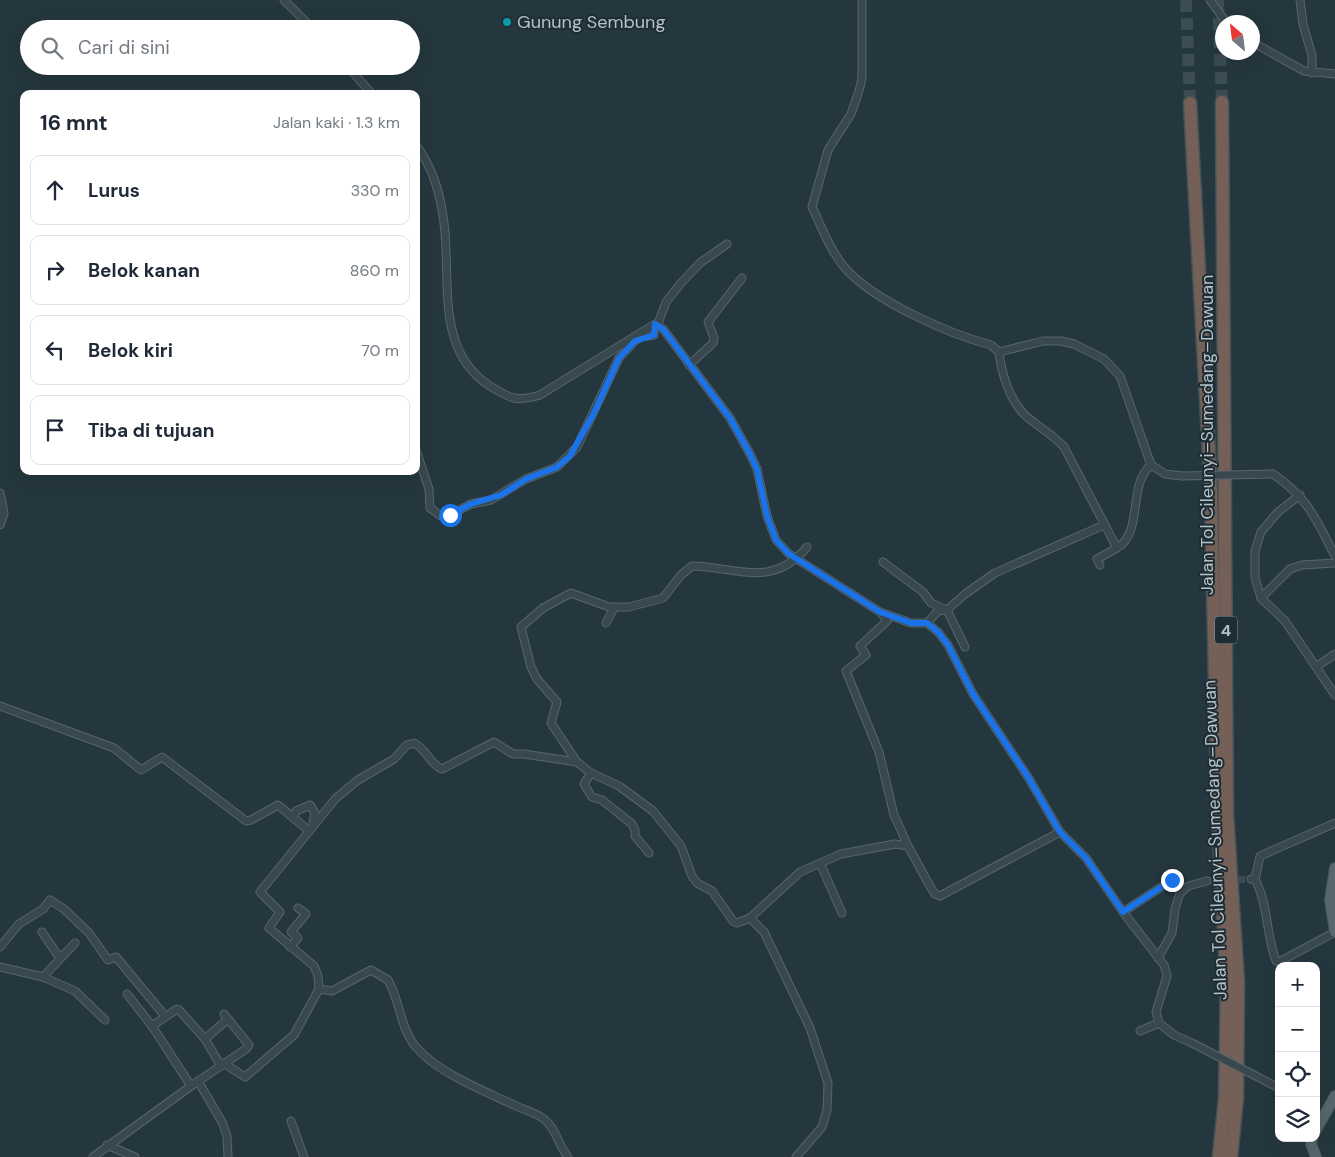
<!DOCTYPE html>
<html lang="id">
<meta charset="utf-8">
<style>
:root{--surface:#fff;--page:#f2f2f3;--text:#1f2937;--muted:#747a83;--line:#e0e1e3}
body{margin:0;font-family:"DM Sans",sans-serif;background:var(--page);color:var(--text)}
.controls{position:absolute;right:15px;bottom:15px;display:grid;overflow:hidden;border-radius:10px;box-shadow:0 5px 20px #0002}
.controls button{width:45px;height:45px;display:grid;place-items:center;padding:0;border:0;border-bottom:1px solid var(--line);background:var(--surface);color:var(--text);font:25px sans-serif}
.compass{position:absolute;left:1215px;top:15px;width:45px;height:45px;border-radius:50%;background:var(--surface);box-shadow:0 5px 20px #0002;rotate:332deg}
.stop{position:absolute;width:15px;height:15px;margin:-11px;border:4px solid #1a73e8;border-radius:50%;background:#fff}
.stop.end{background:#1a73e8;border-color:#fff;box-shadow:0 1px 5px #0008}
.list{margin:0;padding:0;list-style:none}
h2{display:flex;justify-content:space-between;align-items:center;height:65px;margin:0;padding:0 20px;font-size:21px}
h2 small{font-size:16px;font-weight:400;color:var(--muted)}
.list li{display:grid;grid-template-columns:32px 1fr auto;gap:15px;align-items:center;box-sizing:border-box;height:70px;margin:0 10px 10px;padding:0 10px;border:1px solid var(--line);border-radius:10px}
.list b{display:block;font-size:19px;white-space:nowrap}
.list em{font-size:16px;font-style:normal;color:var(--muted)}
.icon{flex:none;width:28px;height:28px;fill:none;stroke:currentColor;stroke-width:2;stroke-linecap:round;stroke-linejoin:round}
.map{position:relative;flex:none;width:1335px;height:1157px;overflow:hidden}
.search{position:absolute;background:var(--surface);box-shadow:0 5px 20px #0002;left:20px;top:20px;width:400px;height:55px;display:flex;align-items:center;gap:12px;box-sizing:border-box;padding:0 18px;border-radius:28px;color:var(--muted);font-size:19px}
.panel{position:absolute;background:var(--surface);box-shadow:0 5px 20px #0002;left:20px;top:90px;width:400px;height:385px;border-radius:10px}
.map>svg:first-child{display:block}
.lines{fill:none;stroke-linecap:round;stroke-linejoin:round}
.minor-tunnel{stroke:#3b4c53;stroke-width:7;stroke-dasharray:7 3.5;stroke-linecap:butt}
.motorway-tunnel{stroke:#3b4c53;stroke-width:12;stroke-dasharray:12 6;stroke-linecap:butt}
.minor-casing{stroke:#57656c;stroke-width:9}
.primary-casing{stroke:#45545a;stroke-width:12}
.motorway-casing{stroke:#445259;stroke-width:15}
.minor{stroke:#39484e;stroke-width:7}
.primary{stroke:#57676e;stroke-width:10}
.motorway{stroke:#746056;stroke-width:12}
.minor-bridge-casing{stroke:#57656c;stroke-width:9;stroke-linecap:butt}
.minor-bridge{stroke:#39484e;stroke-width:7}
.route{stroke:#1a73e8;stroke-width:6}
.culture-dot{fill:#0f9aa8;stroke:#1e2d33;stroke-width:2}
.labels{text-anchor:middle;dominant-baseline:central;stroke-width:4;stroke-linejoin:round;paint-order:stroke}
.shield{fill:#1e2d33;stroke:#88959c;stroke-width:1}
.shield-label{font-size:16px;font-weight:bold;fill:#b5c2c9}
.poi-label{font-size:18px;fill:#b5c2c9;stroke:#1e2d33;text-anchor:start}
.street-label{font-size:18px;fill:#b5c2c9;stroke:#1e2d33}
</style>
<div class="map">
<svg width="1335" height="1157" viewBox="0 0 1335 1157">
<rect width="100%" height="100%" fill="#25373e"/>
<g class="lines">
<path class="minor-tunnel" d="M1207,881L1251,879"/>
<g class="motorway-tunnel">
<path d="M1186,0L1190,103"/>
<path d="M1218,0L1222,102"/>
</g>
<g class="minor-casing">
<g id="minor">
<path d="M284,0L313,29"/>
<path d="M862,0V78L859,91L851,114L828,150L812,207C822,228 830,250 845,268C874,301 949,334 991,345L999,352L1043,341H1061L1074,344L1104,359L1120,376L1151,465L1165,474L1182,476"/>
<path d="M1210,0L1226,22"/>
<path d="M1300,0L1303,24L1312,56V73"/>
<path d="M1252,42L1304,71L1335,74"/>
<path d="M347,66L372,94"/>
<path d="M416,145C432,167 439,189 443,216C453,273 432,349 490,386C511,399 516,402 540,395L655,324L663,329L730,418L750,454L757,469L767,516L776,540L789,554L880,612L911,623H927L938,632L948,645L973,694L1028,777L1060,832L1086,858L1123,912L1164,965L1167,976L1156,1012L1159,1023L1174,1035L1192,1043"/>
<path d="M999,352C1001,372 1010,401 1025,415C1038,427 1053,434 1064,447L1117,548C1144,532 1127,485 1151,465"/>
<path d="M689,365L713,343L714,338L708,322L742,278"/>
<path d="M416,450L429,489L430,508L441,516L450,515L471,504L491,500L526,479L557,467L577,447L619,358L635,341L641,337L654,335V328L659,321L666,302L681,283L700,263L727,244"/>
<path d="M1273,474C1308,498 1316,519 1335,556"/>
<path d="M0,493L4,513L0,525"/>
<path d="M1300,495L1278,512L1261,532L1255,551V578L1261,598L1285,621L1335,695"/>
<path d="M883,562L923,592L931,603L947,610L965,647"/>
<path d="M1100,565L1097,559L1117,548"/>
<path d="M1261,598L1290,569L1302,565L1335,563"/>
<path d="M882,614L887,621L860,646L866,655L846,671L879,752L894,815L908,846"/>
<path d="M606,623L614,608"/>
<path d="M927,623L938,611L947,610L965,594L995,573L1104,525"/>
<path d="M1316,667L1335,654"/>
<path d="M0,706L114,748L141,770L162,757L246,821L251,820L278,805L308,830"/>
<path d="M591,773L584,784L592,797L602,800L632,824L635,830V836L649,853"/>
<path d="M293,817L296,811L310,805L315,813L313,823"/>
<path d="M820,863L842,913"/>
<path d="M1251,879H1255L1260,856L1335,823"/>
<path d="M1255,879C1268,904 1266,934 1276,961L1279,962L1335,932"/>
<path d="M1123,912L1172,880L1183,889"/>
<path d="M750,918L737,923L733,921L712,891L697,883L692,876L681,846L653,811L619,786L591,773L577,762L551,723L557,702L537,679L531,667L521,627L543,608L571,593L609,607H629L663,598L681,575L692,566C738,567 772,589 807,547"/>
<path d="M42,932L59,957"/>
<path d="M0,947L19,924L43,909L50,900L64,909L89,933L108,960L116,957L165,1016"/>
<path d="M290,947L298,938L291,932L306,914L298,908"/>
<path d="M1158,958L1172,933L1175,909L1180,893L1188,886L1207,881"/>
<path d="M0,967L43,977L75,991L105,1020"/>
<path d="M43,977L75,943"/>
<path d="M319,989L318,976L314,966L269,928L280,912L260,892L336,798L358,780L394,759L407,745L414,743C426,749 431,765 442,769L494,742L513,754H524L577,762"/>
<path d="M127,994L152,1026L177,1009L179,1010L205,1039L221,1066"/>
<path d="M152,1026L191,1086"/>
<path d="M1140,1031L1159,1023"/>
<path d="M205,1039L228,1019"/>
<path d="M225,1064L245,1077L294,1035L319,989L332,991L371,970L388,980C400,1001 400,1027 415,1046C437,1073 485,1091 516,1106C525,1110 536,1113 544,1119C556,1128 558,1145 568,1157"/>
<path d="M198,1081L222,1122L227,1136L228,1157"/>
<path d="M291,1121L304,1157"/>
<path d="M107,1145L135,1157"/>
<path d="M93,1157L191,1086L246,1049L249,1045L224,1014"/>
<path d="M796,1157L822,1127L827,1110L828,1083L810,1028L764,932L750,918L800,872L841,854L895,844L908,846L931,888L935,894L940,896L1060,832"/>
</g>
</g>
<g class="primary-casing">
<g id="primary">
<path d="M1335,868L1330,900L1335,932"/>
<path d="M1316,1130L1335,1096"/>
<path d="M1312,1138L1311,1144L1316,1157"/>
</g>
</g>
<g class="motorway-casing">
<g id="motorway">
<path d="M1222,102L1227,815L1238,982L1237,1098L1231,1157"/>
<path d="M1190,103L1211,491L1218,820L1227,985L1225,1099L1219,1157"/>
</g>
</g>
<use href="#minor" class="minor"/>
<use href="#primary" class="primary"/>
<use href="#motorway" class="motorway"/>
<g class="minor-bridge-casing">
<g id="minor-bridge">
<path d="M1182,476L1273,474"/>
<path d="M1192,1043L1279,1088"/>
</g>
</g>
<use href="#minor-bridge" class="minor-bridge"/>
</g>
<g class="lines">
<path class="route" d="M450,515L471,504L501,495L526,479L557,467L570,456L594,413L619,358L635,341L654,335L655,324L663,329L730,418L750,454L757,469L767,516L776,540L789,554L880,612L911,623H927L938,632L948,645L973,694L1028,777L1060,832L1086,858L1123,912L1172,880"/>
</g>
<circle class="culture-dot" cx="507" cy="22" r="5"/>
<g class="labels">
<rect class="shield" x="1215" y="616.5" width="22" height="27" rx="4"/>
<g class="shield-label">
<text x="1226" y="630">4</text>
</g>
<g class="poi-label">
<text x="517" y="22">Gunung Sembung</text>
</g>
<g class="street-label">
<text transform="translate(1207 435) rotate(-90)">Jalan Tol Cileunyi–Sumedang–Dawuan</text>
<text transform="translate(1215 840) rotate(-92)">Jalan Tol Cileunyi–Sumedang–Dawuan</text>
</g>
</g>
</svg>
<div class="controls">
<button>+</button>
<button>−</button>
<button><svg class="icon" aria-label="locate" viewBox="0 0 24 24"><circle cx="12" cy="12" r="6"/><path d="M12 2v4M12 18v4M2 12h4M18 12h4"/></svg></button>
<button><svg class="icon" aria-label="layers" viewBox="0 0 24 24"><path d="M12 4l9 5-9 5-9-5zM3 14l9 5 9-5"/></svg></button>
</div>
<svg class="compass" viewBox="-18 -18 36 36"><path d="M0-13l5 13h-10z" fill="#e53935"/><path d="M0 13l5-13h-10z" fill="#747a83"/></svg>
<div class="stop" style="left:450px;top:515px"></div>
<div class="stop end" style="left:1172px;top:880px"></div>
<div class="search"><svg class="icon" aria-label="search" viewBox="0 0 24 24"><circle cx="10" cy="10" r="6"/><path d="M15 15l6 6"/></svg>Cari di sini</div>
<section class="panel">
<h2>16 mnt<small>Jalan kaki · 1.3 km</small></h2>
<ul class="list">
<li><svg class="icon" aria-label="ahead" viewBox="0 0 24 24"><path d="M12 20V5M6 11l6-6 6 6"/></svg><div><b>Lurus</b></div><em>330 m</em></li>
<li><svg class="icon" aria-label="right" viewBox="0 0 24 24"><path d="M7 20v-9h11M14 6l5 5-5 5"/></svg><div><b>Belok kanan</b></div><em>860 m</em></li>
<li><svg class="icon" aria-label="left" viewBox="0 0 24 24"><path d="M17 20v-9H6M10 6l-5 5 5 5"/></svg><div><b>Belok kiri</b></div><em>70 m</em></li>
<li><svg class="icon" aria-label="arrive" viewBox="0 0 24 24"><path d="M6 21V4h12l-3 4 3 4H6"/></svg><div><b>Tiba di tujuan</b></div></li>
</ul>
</section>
</div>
